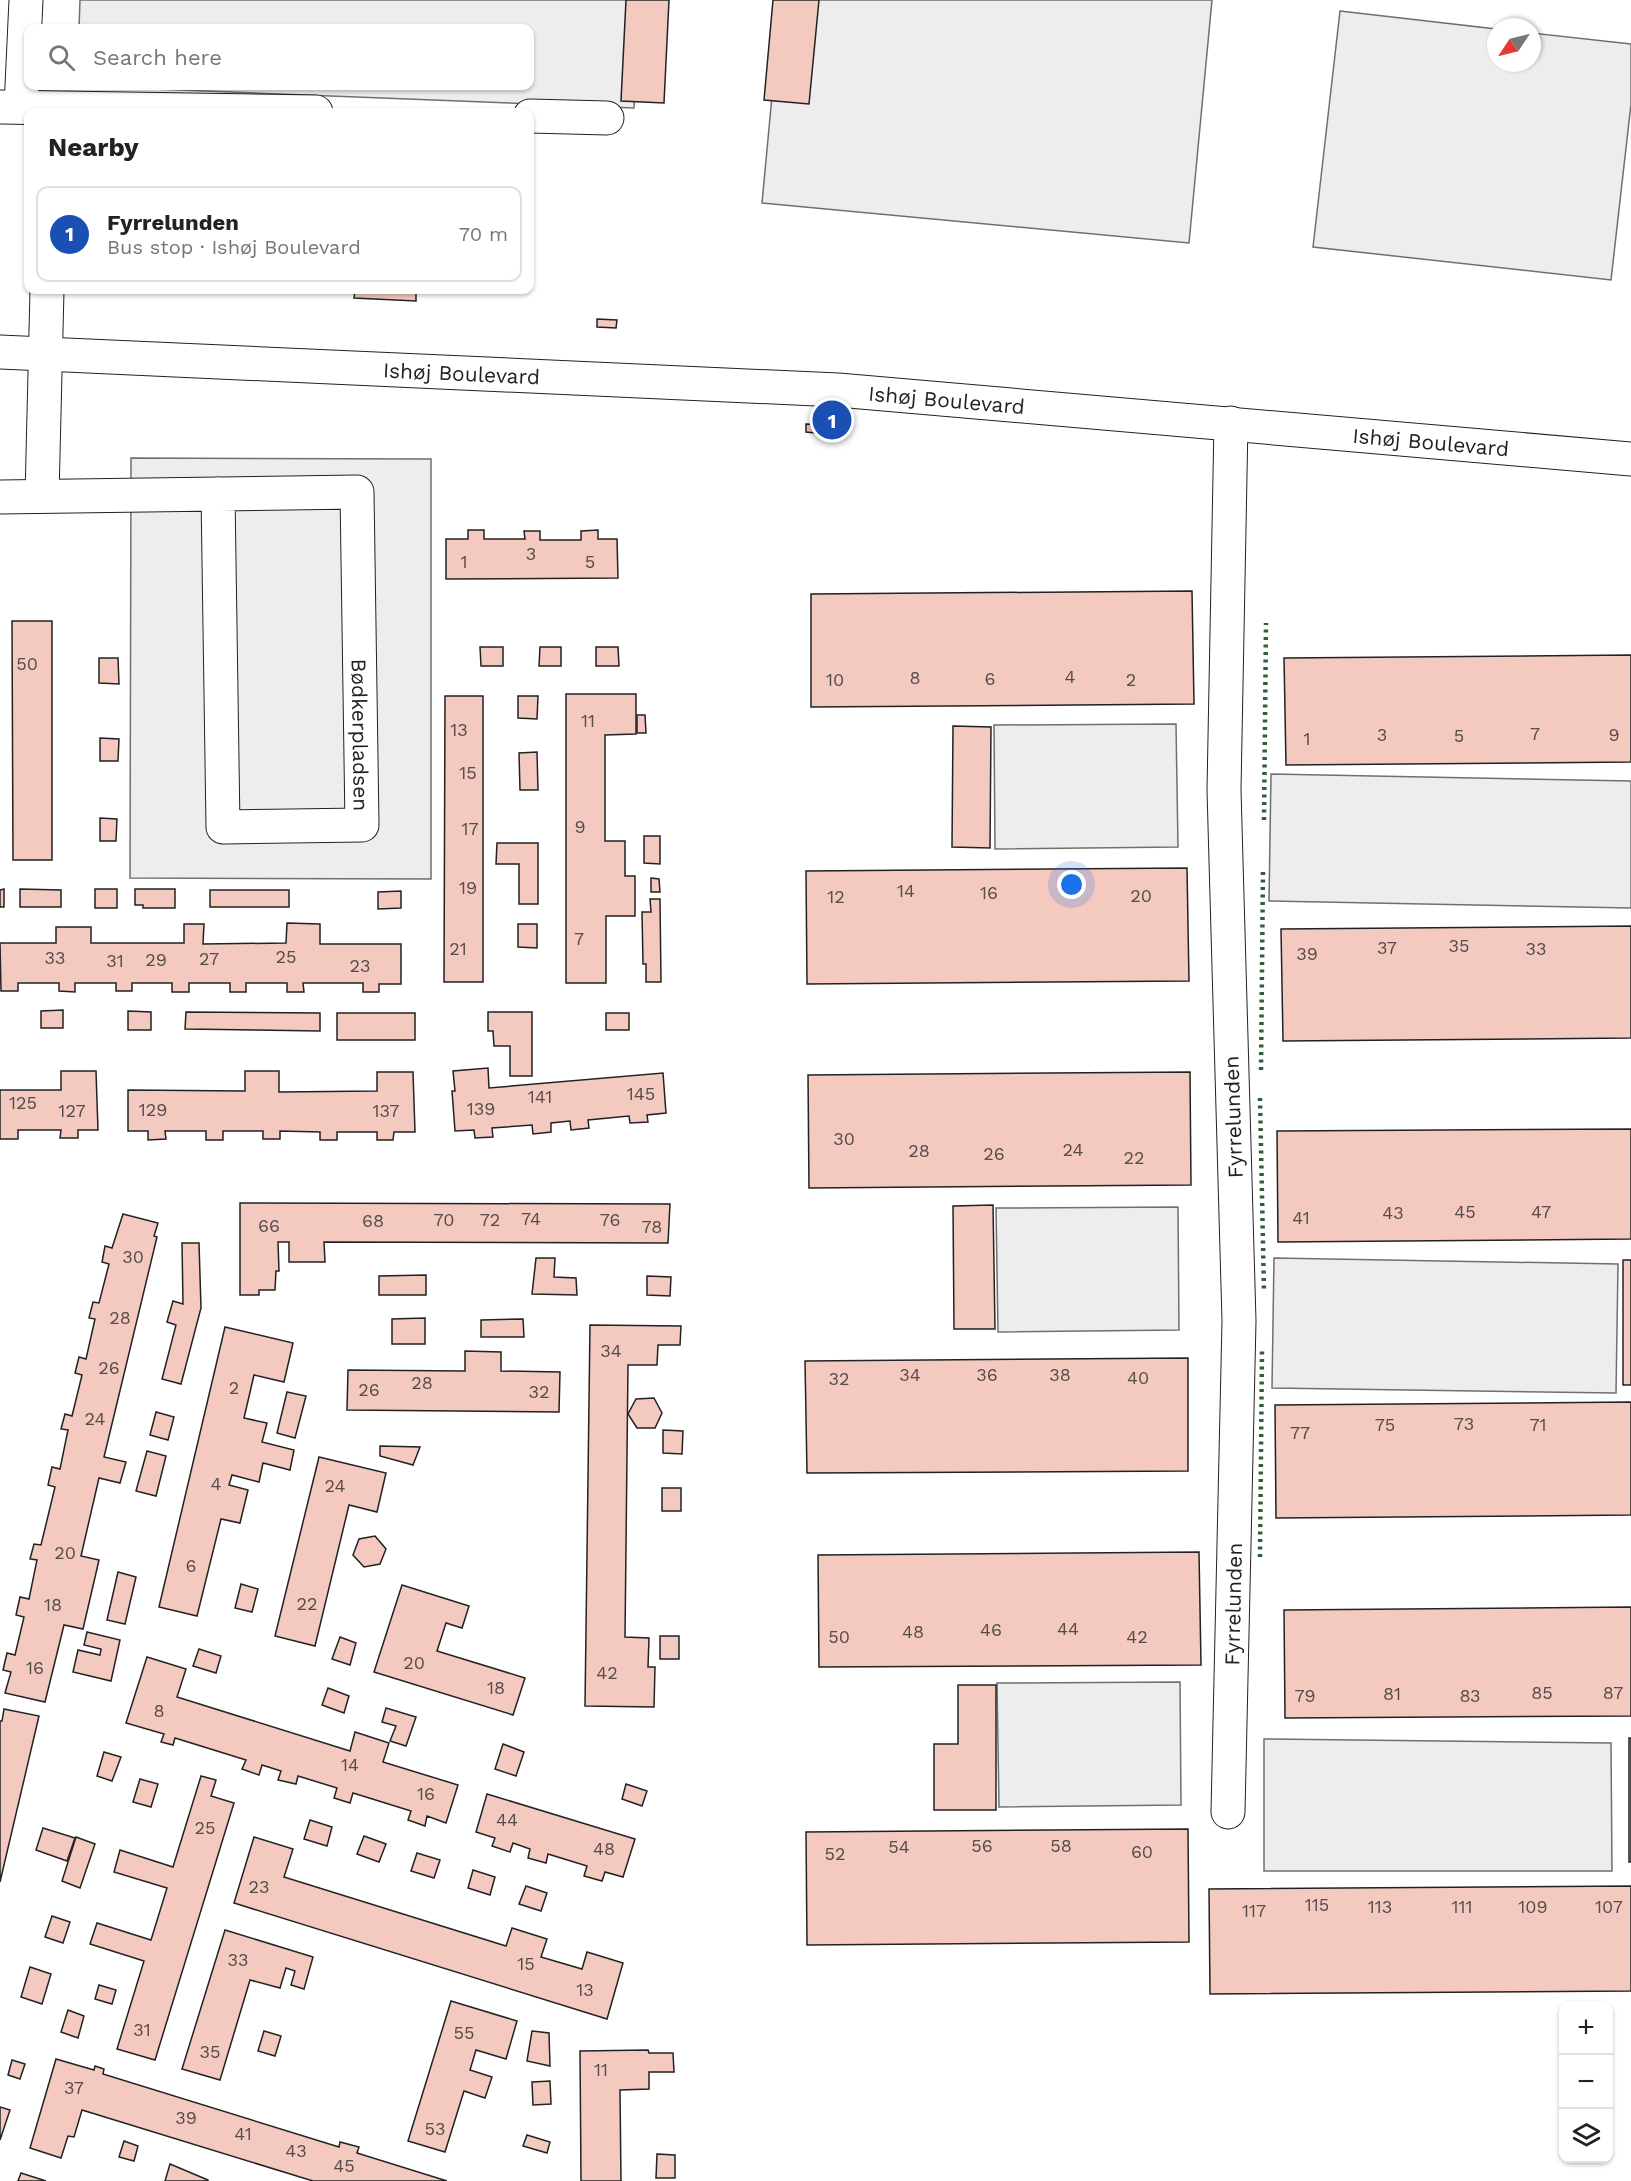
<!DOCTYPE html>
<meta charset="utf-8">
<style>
:root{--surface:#fff;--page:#f6f6f6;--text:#222;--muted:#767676;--line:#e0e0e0;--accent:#0f766e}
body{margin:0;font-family:"Work Sans",sans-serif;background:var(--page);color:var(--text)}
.controls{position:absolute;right:18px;bottom:18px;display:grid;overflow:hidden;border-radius:12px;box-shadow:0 2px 4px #0004}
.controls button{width:54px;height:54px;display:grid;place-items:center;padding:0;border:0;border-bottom:2px solid var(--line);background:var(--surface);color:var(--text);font:30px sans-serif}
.compass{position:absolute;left:1487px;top:18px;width:54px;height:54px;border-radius:50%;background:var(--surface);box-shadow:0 2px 4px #0004;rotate:235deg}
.you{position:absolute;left:1072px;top:885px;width:21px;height:21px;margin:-15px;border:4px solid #fff;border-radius:50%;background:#1a73e8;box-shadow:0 0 0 9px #1a73e833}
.badge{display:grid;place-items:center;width:39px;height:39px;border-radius:50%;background:var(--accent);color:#fff;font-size:20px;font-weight:700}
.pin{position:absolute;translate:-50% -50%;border:3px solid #fff;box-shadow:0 2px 6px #0006}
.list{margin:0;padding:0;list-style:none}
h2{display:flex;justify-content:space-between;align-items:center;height:78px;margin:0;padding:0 24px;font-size:26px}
h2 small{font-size:20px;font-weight:400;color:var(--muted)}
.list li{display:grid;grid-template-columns:39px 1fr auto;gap:18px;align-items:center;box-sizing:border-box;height:96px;margin:0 12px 12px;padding:0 12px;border:2px solid var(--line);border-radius:12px}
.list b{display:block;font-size:22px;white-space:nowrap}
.list p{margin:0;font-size:20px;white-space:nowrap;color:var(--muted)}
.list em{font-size:20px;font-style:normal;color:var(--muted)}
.icon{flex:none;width:33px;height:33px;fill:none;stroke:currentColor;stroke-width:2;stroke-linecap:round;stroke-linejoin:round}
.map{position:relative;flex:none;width:1631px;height:2181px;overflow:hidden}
.search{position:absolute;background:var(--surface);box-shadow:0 2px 4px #0004;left:24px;top:24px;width:510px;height:66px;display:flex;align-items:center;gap:15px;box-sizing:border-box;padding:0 21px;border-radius:12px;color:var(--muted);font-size:22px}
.panel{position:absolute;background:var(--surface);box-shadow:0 2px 4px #0004;left:24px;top:108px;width:510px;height:186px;border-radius:12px}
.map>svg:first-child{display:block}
.parking{fill:#ededed;stroke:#6f6f6f;stroke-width:1.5}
.building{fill:#f3c9c0;stroke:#222;stroke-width:1.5}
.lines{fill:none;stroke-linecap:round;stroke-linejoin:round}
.street-casing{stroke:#222;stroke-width:35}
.secondary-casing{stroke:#222;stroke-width:35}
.street{stroke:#fff;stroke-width:33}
.secondary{stroke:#fff;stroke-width:33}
.hedge{stroke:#2f5e38;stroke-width:4.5;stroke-dasharray:3 4.5;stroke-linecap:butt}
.labels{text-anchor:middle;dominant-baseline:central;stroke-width:4.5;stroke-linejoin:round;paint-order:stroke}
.number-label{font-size:18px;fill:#564c4a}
.street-label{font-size:21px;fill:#222;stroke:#fff}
</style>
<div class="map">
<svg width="1631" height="2181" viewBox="0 0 1631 2181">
<rect width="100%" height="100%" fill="#fff"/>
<g class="parking">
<path d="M80,0H639L634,108L77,86H530V28H79Z"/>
<path d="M781,0H1212L1189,243L762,203Z"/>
<path d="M1340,11L1496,29V63H1532V33L1631,44V104L1611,280L1313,247Z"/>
<path d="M131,458L431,459V879L130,878Z"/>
<path d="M1176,724L1178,847L995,849L994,725Z"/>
<path d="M1271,774L1631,781V908L1269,901Z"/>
<path d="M1178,1207L1179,1330L998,1332L996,1208Z"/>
<path d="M1274,1258L1618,1264L1616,1393L1272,1388Z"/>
<path d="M1180,1682L1181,1805L999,1807L997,1683Z"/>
<path d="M1264,1739L1611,1743L1612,1871H1264Z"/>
</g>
<g class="building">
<path d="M626,0H669L664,103L621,101Z"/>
<path d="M773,0H819L809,104L764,100Z"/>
<path d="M355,290H416V301L354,298Z"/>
<path d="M443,290H503V292Z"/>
<path d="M597,319L617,320L616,328L597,327Z"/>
<path d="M806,424L827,425L826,434L806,432Z"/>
<path d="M468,530H484V539H525L524,531H540V540H581V531L598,530V539H617L618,578L446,579V539H468Z"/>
<path d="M1192,591L1194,704L811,707V594Z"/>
<path d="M12,621H52V860H13Z"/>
<path d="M480,647H503V666H481Z"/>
<path d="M540,647H561V666H539Z"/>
<path d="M596,647H618L619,666H596Z"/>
<path d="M1631,655V762L1286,765L1284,658Z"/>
<path d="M99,658H118L119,684L99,683Z"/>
<path d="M566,694H636V734L605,735V841H625V876H635V916H606V983H566Z"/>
<path d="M445,696H483V982H444Z"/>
<path d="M518,696H538L537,719L518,718Z"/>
<path d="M637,715H645L646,733H637Z"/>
<path d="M953,726L991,727L990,848L952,847Z"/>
<path d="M100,738L119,739L118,761H100Z"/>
<path d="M537,752L538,790H520L519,753Z"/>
<path d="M100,818L117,819L116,841H100Z"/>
<path d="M644,836H660V864L644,863Z"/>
<path d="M497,843H538V904H519V864H496Z"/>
<path d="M1187,868L1189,981L807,984L806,871Z"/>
<path d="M651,878L659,879L660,892H651Z"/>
<path d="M4,889V907H0V890Z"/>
<path d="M20,889L61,890V907H20Z"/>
<rect x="95" y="889" width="22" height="19"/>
<path d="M135,889H175V908H143V905H135Z"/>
<rect x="210" y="890" width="79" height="17"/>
<path d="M401,891V908L378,909V892Z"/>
<path d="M650,899H660L661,982H646V964H643L642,912H651Z"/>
<path d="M287,923L320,924V944H401V984H379V992H363V983H303L304,992H287V983H246V992H230V983H189V992H172V983H132V991H116V983H75V992L59,991V983H18V991H1L0,943H56V927H91V943H184V924H204L203,944L286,943Z"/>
<path d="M518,924H537V948L518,947Z"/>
<path d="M1631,926V1038L1283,1041L1281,929Z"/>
<path d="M63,1010V1028H41V1011Z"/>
<path d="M128,1011L151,1012V1030H128Z"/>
<path d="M186,1012L320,1013V1031L185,1029Z"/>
<path d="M488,1012H532V1076H510V1046H494L493,1031H488Z"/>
<rect x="337" y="1013" width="78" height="27"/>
<rect x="606" y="1013" width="23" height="17"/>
<path d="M488,1068L489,1088L663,1073L666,1113L647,1115L648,1122L630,1123L629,1116L588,1120L589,1128L571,1130L570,1121L551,1123V1132L533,1134L532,1125L492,1128L493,1137L475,1138L474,1130L455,1131L452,1091H455L453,1071Z"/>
<path d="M61,1071H96L98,1130H78V1138H60L61,1130H18V1139H0V1090H61Z"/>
<path d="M245,1071H279V1092L377,1091V1072H413L415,1132H394L393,1140H377V1132H337V1140H320V1132L280,1131V1139H263V1131H223V1140H206V1131H165L166,1139L148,1140V1131H128V1090L245,1091Z"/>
<path d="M1190,1072L1191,1185L809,1188L808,1075Z"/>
<path d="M1631,1129V1239L1278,1242L1277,1131Z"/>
<path d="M240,1203L670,1204L668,1243L324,1242L325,1262H289V1242H278L279,1271H276L275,1290H259V1295H240Z"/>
<path d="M993,1205L995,1329H954L953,1206Z"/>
<path d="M123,1214L158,1223L154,1236L157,1237L104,1457L126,1462L120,1483L99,1478L81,1556L99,1560L83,1629L64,1625L45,1702L5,1693L11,1672L3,1670L7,1653L15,1655L24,1617L16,1615L20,1597L29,1599L37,1560L30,1559L34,1544L41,1545L55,1487L48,1485L52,1467L60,1469L68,1430L61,1429L65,1414L72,1416L82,1375L75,1373L79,1357L86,1359L95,1319L89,1318L93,1302L99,1303L109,1264L102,1262L105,1246L112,1248Z"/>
<path d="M182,1243H199L201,1308L181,1384L162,1379L176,1325L167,1322L173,1301L183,1304Z"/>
<path d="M536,1258H555L554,1277L576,1278L577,1295L532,1294Z"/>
<rect x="1623" y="1260" width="8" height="125"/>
<path d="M426,1275V1295H379V1276Z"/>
<path d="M647,1276L671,1277L670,1296L647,1295Z"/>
<path d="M425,1318V1344H392V1319Z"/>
<path d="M523,1319L524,1337H481V1320Z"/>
<path d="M590,1325L681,1326L680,1345H658L657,1365H628L625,1637L649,1638L648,1667H655L654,1707L585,1706Z"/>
<path d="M225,1327L293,1343L284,1382L254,1375L244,1418L267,1423L262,1442L294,1450L290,1470L263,1463L259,1482L232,1475L229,1485L248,1490L240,1523L221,1519L197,1616L159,1607Z"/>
<path d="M465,1351L501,1352V1371L560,1372L559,1412L347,1410L348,1370L465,1371Z"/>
<path d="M1188,1358V1471L807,1473L805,1361Z"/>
<path d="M287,1392L306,1396L295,1438L277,1433Z"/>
<path d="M654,1398L662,1413L655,1428H637L628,1414L636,1399Z"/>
<path d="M1631,1402V1515L1276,1518L1275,1405Z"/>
<path d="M156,1412L174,1417L168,1440L150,1435Z"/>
<path d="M663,1430L683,1431L682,1454L663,1453Z"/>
<path d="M380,1446L420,1447L413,1465L380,1456Z"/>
<path d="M147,1451L166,1456L156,1496L136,1491Z"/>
<path d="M319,1457L386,1473L377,1512L349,1505L315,1646L275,1636Z"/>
<rect x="662" y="1488" width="19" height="23"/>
<path d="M375,1536L386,1549L380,1564L364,1567L353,1555L359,1539Z"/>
<path d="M1199,1552L1201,1665L819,1667L818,1555Z"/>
<path d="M118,1572L136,1577L125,1624L107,1620Z"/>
<path d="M241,1584L258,1589L252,1612L235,1608Z"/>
<path d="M402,1585L469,1606L462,1628L446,1623L437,1651L525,1678L513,1715L374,1672Z"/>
<path d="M1631,1607V1716L1285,1718L1284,1610Z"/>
<path d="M87,1632L120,1640L111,1681L73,1672L78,1650L100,1655L101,1649L84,1645Z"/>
<rect x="660" y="1636" width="19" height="23"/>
<path d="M340,1637L356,1643L350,1665L332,1659Z"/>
<path d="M199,1649L221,1656L216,1673L193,1666Z"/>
<path d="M147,1657L186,1669L177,1697L350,1751L355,1732L389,1743L383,1762L458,1785L446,1823L427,1816L425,1826L408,1820L411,1811L353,1793L350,1803L334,1798L337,1788L298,1776L296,1784L278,1780L281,1771L262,1765L259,1775L242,1769L246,1760L175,1738L173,1745L161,1742L164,1734L126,1723Z"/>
<path d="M958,1685H996V1810H934V1744H958Z"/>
<path d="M328,1688L349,1696L344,1713L322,1705Z"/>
<path d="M386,1708L416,1717L406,1746L390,1741L396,1726L382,1722Z"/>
<path d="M4,1709L39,1716L0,1882V1721H2Z"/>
<rect x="1629" y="1738" width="2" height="124"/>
<path d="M503,1744L524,1752L516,1776L495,1769Z"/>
<path d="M104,1752L121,1757L112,1781L97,1776Z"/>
<path d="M201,1776L216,1780L211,1796L234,1803L155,2060L117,2049L144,1961L90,1944L97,1923L151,1940L167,1888L114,1872L120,1850L173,1867Z"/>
<path d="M140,1779L158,1784L151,1807L133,1802Z"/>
<path d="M626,1784L647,1791L642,1806L622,1799Z"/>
<path d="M487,1794L635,1839L623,1877L605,1872L602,1881L584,1876L587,1866L548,1854L546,1863L528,1858L530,1849L513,1843L510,1852L492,1846L495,1838L476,1832Z"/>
<path d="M310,1820L332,1827L327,1846L304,1839Z"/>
<path d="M43,1828L75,1838L67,1861L36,1850Z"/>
<path d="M1188,1829L1189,1942L807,1945L806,1832Z"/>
<path d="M364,1836L386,1844L379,1862L357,1854Z"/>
<path d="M76,1837L95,1844L80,1888L62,1881Z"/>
<path d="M254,1837L293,1849L284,1877L506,1946L512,1928L547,1939L541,1957L582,1969L587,1952L623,1963L607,2019L234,1903Z"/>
<path d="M417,1853L440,1860L434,1878L411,1871Z"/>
<path d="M473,1870L495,1877L490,1895L468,1888Z"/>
<path d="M526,1886L547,1893L541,1911L519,1904Z"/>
<path d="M1631,1886V1991L1210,1994L1209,1889Z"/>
<path d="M52,1916L70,1922L63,1943L45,1937Z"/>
<path d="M225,1930L313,1957L304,1989L291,1985L295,1971L286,1968L280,1988L250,1980L220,2080L182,2069Z"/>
<path d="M30,1967L51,1974L42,2004L21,1997Z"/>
<path d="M99,1985L116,1990L112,2004L95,1999Z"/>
<path d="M451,2001L517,2021L506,2059L476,2050L470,2070L492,2077L485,2098L464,2091L445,2152L408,2141Z"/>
<path d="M68,2010L84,2016L78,2038L61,2032Z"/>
<path d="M264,2031L281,2036L275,2056L258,2051Z"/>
<path d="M532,2031L549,2033L550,2066L527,2061Z"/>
<path d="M648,2050L649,2053H673L674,2072H649V2089L620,2090L621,2181H581L580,2051Z"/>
<path d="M56,2059L94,2070L95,2066L104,2069L103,2074L339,2147L340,2142L359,2147L357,2153L447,2181H313L82,2110L74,2137L68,2136L61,2158L30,2148Z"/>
<path d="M12,2060L25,2064L20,2079L8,2075Z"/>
<path d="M550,2081L551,2104L533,2105L532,2082Z"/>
<path d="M0,2107L10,2110L0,2140Z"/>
<path d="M527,2135L550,2142L547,2153L523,2146Z"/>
<path d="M124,2141L138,2146L134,2161L119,2157Z"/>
<path d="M657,2154L675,2155V2178H656Z"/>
<path d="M170,2164L208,2180V2181H165Z"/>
<path d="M21,2173L46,2181H18Z"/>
</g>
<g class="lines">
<g class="street-casing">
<g id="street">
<path d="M0,107L316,112"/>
<path d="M21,107L26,0"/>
<path d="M530,116L607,118"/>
<path d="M42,496L47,290"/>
<path id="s1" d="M0,497L357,492L362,825L223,827L218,494"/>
<path id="s2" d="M1228,1812L1239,1321L1224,790L1231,423"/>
</g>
</g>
<g class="secondary-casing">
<g id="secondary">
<path id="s3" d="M0,352L838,390L1631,459"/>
</g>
</g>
<use href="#street" class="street"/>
<use href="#secondary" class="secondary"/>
<g class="hedge">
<path d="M1264,820L1266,623"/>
<path d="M1261,1070L1263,869"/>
<path d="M1260,1098L1264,1292"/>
<path d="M1260,1557L1262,1349"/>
</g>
</g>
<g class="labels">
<g class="number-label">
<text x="531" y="553">3</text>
<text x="464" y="561">1</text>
<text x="590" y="561">5</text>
<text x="27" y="663">50</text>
<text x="1070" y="676">4</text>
<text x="915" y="677">8</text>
<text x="990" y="678">6</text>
<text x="835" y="679">10</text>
<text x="1131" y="679">2</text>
<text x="588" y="720">11</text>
<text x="459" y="729">13</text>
<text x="1535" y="733">7</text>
<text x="1382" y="734">3</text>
<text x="1614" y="734">9</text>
<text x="1459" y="735">5</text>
<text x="1307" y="738">1</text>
<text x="468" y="772">15</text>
<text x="580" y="826">9</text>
<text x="470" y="828">17</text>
<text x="468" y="887">19</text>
<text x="906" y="890">14</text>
<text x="989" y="892">16</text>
<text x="1141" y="895">20</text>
<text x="836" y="896">12</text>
<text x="579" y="938">7</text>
<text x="1459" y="945">35</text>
<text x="1387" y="947">37</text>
<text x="458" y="948">21</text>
<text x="1536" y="948">33</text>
<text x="1307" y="953">39</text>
<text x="286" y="956">25</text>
<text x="55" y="957">33</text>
<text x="209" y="958">27</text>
<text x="156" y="959">29</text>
<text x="115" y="960">31</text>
<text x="360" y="965">23</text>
<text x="641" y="1093">145</text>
<text x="540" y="1096">141</text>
<text x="23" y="1102">125</text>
<text x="481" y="1108">139</text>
<text x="153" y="1109">129</text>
<text x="72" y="1110">127</text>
<text x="386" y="1110">137</text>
<text x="844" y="1138">30</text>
<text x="1073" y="1149">24</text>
<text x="919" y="1150">28</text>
<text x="994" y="1153">26</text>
<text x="1134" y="1157">22</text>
<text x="1465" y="1211">45</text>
<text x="1541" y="1211">47</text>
<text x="1393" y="1212">43</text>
<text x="1301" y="1217">41</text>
<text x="531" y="1218">74</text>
<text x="444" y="1219">70</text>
<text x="490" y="1219">72</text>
<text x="610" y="1219">76</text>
<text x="373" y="1220">68</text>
<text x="269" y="1225">66</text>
<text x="652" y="1226">78</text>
<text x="133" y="1256">30</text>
<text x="120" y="1317">28</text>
<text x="611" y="1350">34</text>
<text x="109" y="1367">26</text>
<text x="910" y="1374">34</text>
<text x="987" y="1374">36</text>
<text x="1060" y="1374">38</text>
<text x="1138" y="1377">40</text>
<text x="839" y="1378">32</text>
<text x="422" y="1382">28</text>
<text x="234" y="1387">2</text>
<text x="369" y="1389">26</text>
<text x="539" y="1391">32</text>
<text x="95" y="1418">24</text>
<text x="1464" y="1423">73</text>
<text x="1385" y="1424">75</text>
<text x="1538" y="1424">71</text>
<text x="1300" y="1432">77</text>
<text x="216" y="1483">4</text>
<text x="335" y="1485">24</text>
<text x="65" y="1552">20</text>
<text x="191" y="1565">6</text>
<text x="307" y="1603">22</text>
<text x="53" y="1604">18</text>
<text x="1068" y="1628">44</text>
<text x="991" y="1629">46</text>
<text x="913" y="1631">48</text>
<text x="839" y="1636">50</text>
<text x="1137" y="1636">42</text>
<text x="414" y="1662">20</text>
<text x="35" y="1667">16</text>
<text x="607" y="1672">42</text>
<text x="496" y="1687">18</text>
<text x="1542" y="1692">85</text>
<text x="1613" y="1692">87</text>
<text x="1392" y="1693">81</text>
<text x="1305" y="1695">79</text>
<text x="1470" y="1695">83</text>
<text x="159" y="1710">8</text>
<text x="350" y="1764">14</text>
<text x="426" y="1793">16</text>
<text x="507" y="1819">44</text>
<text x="205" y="1827">25</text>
<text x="982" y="1845">56</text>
<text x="1061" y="1845">58</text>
<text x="899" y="1846">54</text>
<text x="604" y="1848">48</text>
<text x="1142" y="1851">60</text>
<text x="835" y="1853">52</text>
<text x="259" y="1886">23</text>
<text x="1317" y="1904">115</text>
<text x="1380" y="1906">113</text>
<text x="1462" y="1906">111</text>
<text x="1533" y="1906">109</text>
<text x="1609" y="1906">107</text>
<text x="1254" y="1910">117</text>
<text x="238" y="1959">33</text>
<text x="526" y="1963">15</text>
<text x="585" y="1989">13</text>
<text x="142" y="2029">31</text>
<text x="464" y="2032">55</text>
<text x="210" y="2051">35</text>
<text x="601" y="2069">11</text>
<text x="74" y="2087">37</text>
<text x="186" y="2117">39</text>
<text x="435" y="2128">53</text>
<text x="243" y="2133">41</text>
<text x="296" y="2150">43</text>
<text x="344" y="2165">45</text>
</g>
<g class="street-label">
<text stroke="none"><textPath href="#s3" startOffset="462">Ishøj Boulevard</textPath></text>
<text stroke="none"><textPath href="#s3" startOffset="948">Ishøj Boulevard</textPath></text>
<text stroke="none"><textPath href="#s3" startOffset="1434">Ishøj Boulevard</textPath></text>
<text stroke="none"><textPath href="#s1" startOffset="600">Bødkerpladsen</textPath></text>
<text transform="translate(1233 1117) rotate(-92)">Fyrrelunden</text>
<text stroke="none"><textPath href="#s2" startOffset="208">Fyrrelunden</textPath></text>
</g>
</g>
</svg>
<div class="controls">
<button>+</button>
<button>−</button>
<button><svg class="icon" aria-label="layers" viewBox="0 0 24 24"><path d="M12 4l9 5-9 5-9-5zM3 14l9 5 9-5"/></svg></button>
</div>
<svg class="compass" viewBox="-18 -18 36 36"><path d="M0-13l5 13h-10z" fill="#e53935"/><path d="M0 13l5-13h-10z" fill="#767676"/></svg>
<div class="you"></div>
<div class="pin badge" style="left:832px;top:420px;background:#1a4fb4">1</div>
<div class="search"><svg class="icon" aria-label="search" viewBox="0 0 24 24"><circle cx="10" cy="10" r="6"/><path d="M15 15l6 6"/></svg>Search here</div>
<section class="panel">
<h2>Nearby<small></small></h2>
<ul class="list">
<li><span class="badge" style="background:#1a4fb4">1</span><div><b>Fyrrelunden</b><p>Bus stop · Ishøj Boulevard</p></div><em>70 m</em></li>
</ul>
</section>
</div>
